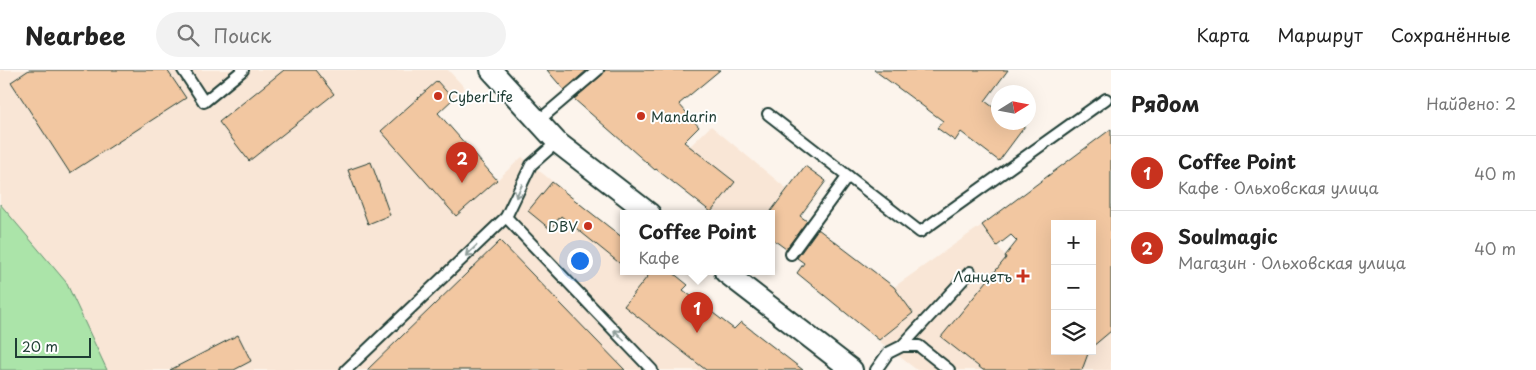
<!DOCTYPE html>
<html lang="ru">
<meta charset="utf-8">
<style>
:root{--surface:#fff;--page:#f2f2f2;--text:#222;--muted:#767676;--line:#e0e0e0;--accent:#c8321e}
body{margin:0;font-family:"Playpen Sans",sans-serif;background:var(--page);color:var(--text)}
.controls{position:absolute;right:15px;bottom:15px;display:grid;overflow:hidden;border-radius:0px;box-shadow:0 5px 20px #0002}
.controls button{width:45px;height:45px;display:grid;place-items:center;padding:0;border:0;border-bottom:1px solid var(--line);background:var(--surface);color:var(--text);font:25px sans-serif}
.compass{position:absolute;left:991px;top:15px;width:45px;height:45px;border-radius:50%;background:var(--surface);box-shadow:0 5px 20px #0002;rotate:79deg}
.scale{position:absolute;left:15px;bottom:12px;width:76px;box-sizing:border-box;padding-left:5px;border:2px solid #1f3d34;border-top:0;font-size:14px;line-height:18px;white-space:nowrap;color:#1f3d34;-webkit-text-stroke:4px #fff;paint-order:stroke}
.you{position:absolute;left:579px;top:190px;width:18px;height:18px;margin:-12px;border:4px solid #fff;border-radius:50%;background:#1a73e8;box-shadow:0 0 0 8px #1a73e833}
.badge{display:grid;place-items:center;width:32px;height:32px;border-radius:50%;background:var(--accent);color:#fff;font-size:16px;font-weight:700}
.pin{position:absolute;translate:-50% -41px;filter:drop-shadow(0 1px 2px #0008)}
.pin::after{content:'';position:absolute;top:26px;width:18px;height:15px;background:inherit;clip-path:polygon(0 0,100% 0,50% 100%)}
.popup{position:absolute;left:620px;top:140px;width:155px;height:65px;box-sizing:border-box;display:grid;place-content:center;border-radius:0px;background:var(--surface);filter:drop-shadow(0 1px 4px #0005);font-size:16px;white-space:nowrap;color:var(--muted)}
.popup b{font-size:19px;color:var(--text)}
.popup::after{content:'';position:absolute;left:50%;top:100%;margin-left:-10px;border:10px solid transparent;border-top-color:var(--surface)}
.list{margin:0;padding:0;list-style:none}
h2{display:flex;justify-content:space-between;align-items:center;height:65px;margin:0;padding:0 20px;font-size:21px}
h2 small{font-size:16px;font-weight:400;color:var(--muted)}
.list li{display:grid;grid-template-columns:32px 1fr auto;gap:15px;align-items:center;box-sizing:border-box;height:75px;padding:0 20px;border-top:1px solid var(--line)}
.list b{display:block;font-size:19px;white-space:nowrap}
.list p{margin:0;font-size:16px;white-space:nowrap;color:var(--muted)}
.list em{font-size:16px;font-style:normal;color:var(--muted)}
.icon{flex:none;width:28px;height:28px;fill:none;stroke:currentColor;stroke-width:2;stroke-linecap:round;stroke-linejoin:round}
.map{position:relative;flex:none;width:1111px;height:300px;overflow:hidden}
header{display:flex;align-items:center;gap:30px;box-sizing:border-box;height:70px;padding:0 25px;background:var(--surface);border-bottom:1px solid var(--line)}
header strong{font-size:24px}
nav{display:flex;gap:28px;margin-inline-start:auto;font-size:18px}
.search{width:350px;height:45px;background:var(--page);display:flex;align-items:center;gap:12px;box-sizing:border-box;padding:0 18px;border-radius:28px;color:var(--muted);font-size:19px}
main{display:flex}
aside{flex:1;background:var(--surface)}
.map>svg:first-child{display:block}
.built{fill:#f9e6d6;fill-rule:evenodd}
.green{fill:#abe4a9;stroke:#65906e}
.building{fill:#f2c7a1;stroke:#1f3d34}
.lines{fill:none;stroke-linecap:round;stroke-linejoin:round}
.service-casing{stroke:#1f3d34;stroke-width:14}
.minor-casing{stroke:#1f3d34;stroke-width:24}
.service{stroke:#fff;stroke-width:10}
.minor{stroke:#fff;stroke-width:20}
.oneway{stroke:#8f9e9a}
.poi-dot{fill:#c8321e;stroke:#fff;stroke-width:2}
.labels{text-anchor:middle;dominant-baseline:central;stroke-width:4;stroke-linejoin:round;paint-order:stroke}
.poi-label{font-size:14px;fill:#1f3d34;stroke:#fff;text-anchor:start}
</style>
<header>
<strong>Nearbee</strong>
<div class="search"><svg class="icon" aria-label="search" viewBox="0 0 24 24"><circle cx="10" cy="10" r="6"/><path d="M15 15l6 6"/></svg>Поиск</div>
<nav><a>Карта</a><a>Маршрут</a><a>Сохранённые</a></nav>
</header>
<main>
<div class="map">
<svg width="1111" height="300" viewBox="0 0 1111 300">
<rect width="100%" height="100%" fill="#fcf4ec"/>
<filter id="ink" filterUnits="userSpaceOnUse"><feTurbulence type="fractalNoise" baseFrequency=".02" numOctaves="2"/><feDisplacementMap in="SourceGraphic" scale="10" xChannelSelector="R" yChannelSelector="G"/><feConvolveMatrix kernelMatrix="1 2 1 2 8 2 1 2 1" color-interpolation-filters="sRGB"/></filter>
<g filter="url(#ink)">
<g class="built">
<path d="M0,0H448L465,18L453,29L437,11L422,25L497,110L522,87L623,168V202H672L688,215L683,220L733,259L741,252L803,300H107L66,212L0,134Z"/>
<path d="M711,56L787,119L768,144H719L714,140L711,142L666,107L690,76Z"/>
<path d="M1100,115L1111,129V300H917L879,271L913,243L894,217L982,155L1007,188ZM1055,154H1092V281H1055Z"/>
</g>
<path class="green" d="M0,134L66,212L107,300H0Z"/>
<g class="building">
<path d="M29,0H167L186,28L70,103L11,12Z"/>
<path d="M284,0H315L334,24L249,91L219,52Z"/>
<path d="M547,0H587L564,20Z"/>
<path d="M605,0H720L679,34L699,57L684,72L735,112L711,142L656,99L655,100L574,29L602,5Z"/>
<path d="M874,0H1008L985,31L998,41V52H1028L999,91L961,62L955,71L937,58L943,51Z"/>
<path d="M437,11L453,29L438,43L497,110L456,146L381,61Z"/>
<path d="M1111,59V261L1092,277V154H1055V281H1089L1082,300H983L941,267L1006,188L1005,186L1017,171L1011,165L997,176L982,155Z"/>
<path d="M371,92L390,145L368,154L348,100Z"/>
<path d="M805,96L826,111L800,146L807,151L786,179L771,168V141Z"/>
<path d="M552,112L623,168V196L561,146L550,159L528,141Z"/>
<path d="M818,159L894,217L913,243L879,270L797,203L804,193L797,188Z"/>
<path d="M500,171L625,300H367Z"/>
<path d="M651,202H672L688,215L683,220L734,259L741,252L803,300H706L624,236Z"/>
<path d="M238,265L251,291L234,300H170Z"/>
</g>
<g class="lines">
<g class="service-casing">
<g id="service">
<path d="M183,0L204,32L243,0"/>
<path d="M768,44L920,162L1106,29"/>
<path d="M537,52L598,0"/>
<path d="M506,147L652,300"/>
<path d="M791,184L848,106"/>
<path d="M902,276L970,202"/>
<path d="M346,300L506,147L531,95L557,72"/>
<path d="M876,300L888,283L902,276H919L949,300"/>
</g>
</g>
<g class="minor-casing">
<g id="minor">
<path d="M491,0L557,72L650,144"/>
<path d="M725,202L852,300"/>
</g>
</g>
<use href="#service" class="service"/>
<use href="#minor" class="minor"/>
</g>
<defs><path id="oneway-shaft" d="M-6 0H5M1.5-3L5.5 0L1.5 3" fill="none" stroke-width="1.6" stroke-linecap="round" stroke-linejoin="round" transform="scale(1.25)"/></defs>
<g class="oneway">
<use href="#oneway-shaft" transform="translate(519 121) rotate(115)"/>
<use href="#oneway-shaft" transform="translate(471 181) rotate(136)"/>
<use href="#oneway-shaft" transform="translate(619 265) rotate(-134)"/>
</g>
</g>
<g class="poi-dot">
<circle cx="438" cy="26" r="5"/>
<circle cx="641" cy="46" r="5"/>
<circle cx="588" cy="156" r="5"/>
<path d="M1020.5 198.5h5v5h5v5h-5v5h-5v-5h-5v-5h5z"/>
</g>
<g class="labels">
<g class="poi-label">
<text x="448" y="26">CyberLife</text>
<text x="651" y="46">Mandarin</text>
<text x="578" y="156" text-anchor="end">DBV</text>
<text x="1012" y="206" text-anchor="end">Ланцетъ</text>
</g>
</g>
</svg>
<div class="controls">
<button>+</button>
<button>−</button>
<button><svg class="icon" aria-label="layers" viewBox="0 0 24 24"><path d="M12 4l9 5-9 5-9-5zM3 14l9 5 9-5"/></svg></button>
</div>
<svg class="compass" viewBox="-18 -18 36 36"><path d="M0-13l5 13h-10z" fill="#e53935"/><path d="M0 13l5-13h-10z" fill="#767676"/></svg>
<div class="scale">20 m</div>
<div class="you"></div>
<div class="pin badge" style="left:697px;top:263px">1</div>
<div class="popup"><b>Coffee Point</b>Кафе</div>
<div class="pin badge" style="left:462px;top:113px">2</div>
</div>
<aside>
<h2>Рядом<small>Найдено: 2</small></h2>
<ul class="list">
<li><span class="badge">1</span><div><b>Coffee Point</b><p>Кафе · Ольховская улица</p></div><em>40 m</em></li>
<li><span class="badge">2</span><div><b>Soulmagic</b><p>Магазин · Ольховская улица</p></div><em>40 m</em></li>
</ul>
</aside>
</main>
